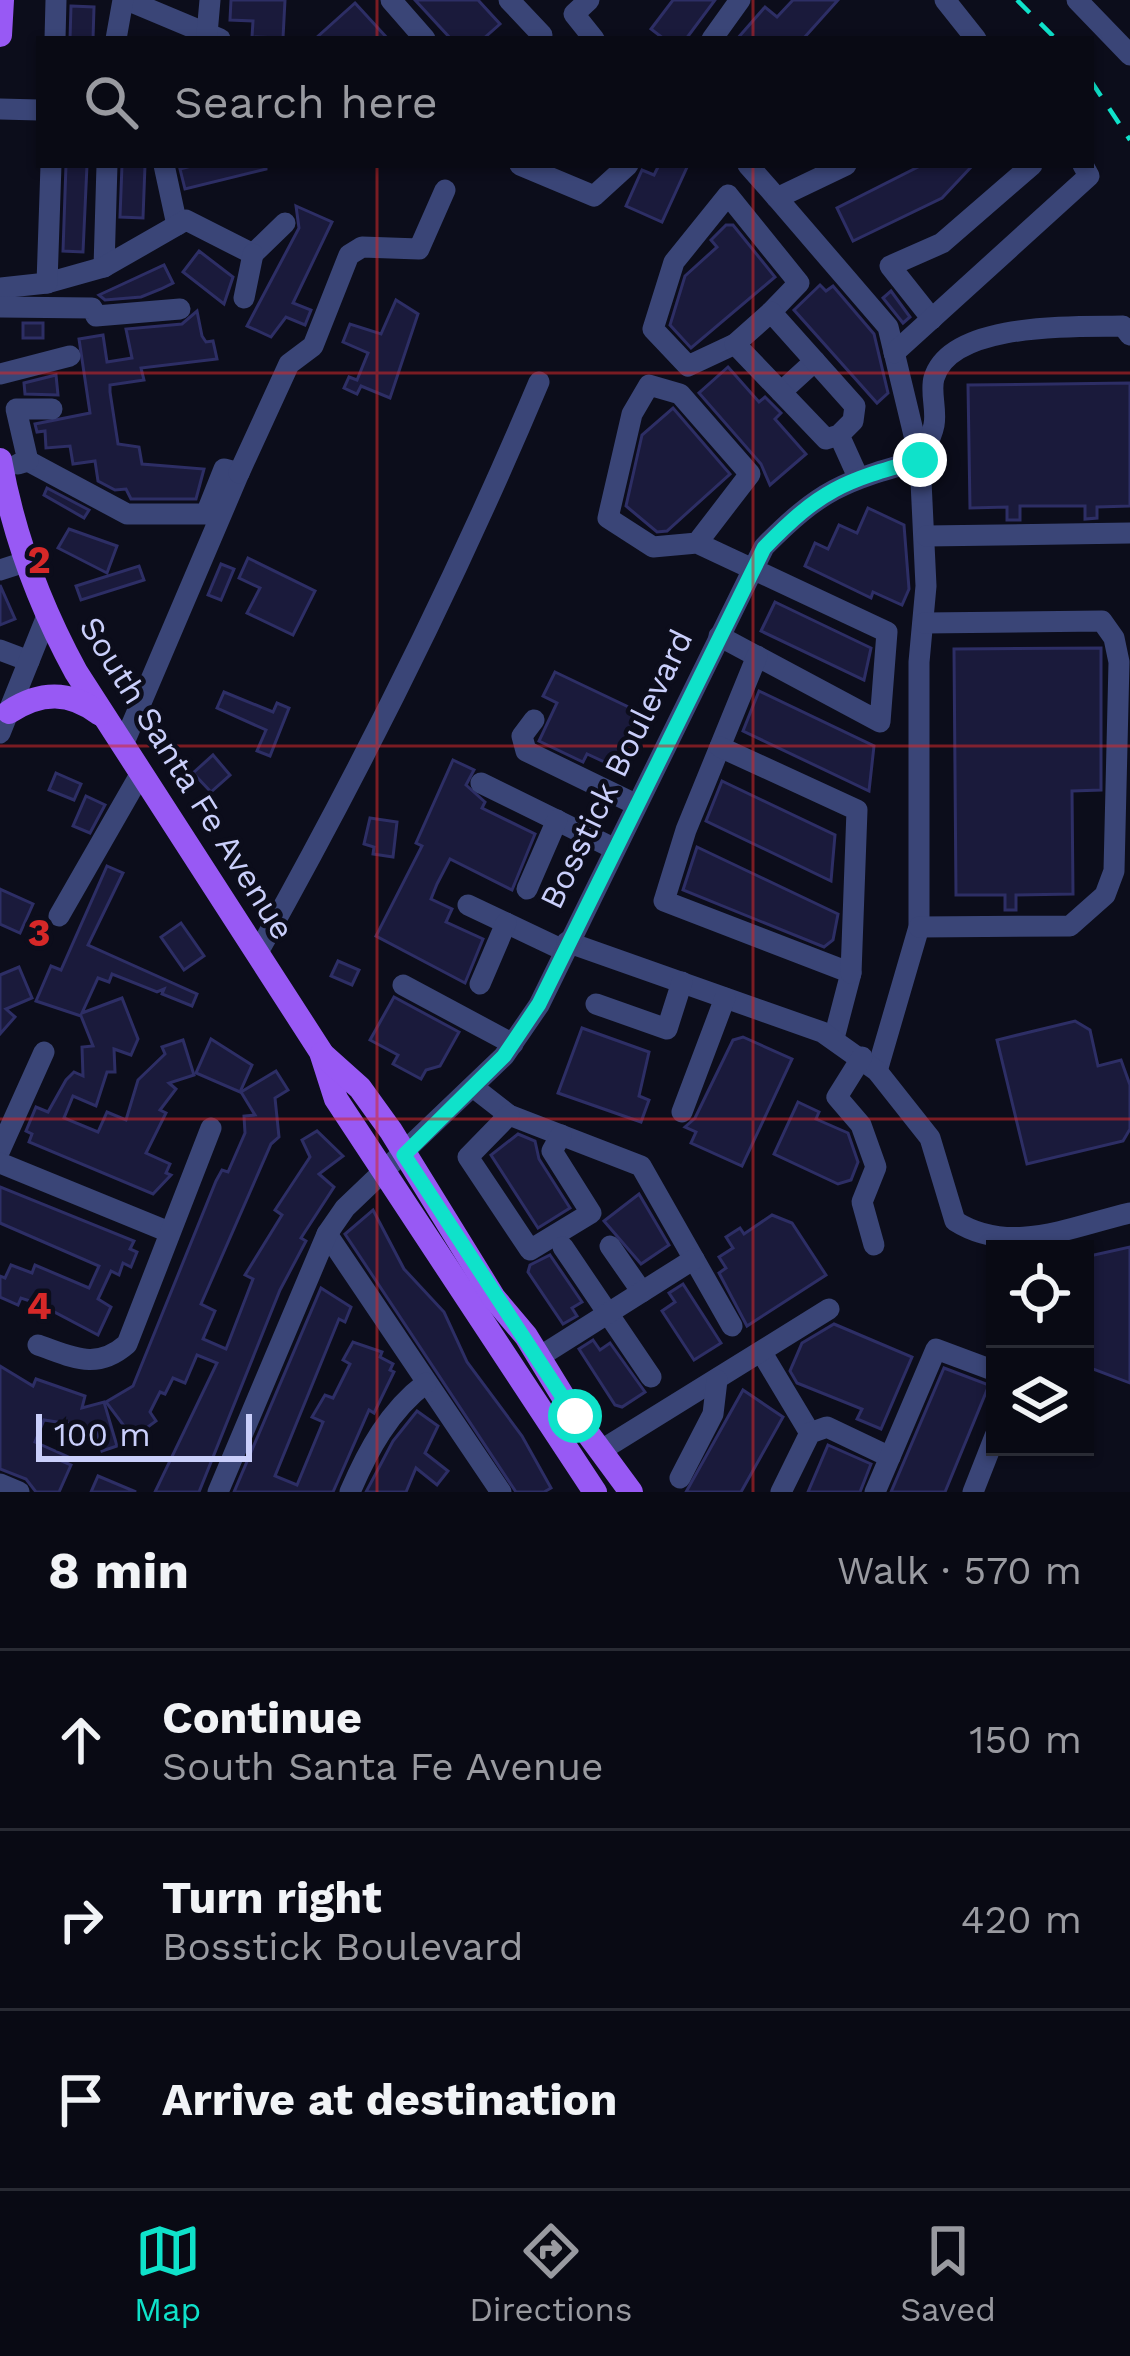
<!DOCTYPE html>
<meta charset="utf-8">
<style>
:root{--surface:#090a14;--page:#12131d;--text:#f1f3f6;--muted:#999aa0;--line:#292b34;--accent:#0fe2ca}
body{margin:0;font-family:"Work Sans",sans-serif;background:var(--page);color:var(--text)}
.controls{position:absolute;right:36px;bottom:36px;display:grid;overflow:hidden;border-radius:0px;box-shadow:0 3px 9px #0004}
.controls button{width:108px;height:108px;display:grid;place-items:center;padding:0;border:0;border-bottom:3px solid var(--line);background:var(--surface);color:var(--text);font:60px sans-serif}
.scale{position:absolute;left:36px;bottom:30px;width:216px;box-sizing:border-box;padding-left:12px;border:6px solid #cacffb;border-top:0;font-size:33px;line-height:42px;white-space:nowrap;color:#cacffb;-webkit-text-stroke:9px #0c0d1b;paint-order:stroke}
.stop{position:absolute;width:36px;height:36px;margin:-27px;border:9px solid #0fe2ca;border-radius:50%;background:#fff}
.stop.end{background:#0fe2ca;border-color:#fff;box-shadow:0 3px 12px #0008}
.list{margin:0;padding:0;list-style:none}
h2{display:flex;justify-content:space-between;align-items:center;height:156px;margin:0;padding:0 48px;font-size:51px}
h2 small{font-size:39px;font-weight:400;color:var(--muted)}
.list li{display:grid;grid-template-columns:78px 1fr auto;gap:36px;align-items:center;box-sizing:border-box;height:180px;padding:0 48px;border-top:3px solid var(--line)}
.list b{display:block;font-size:45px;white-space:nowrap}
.list p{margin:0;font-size:39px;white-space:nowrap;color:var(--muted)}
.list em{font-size:39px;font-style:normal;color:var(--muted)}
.icon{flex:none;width:66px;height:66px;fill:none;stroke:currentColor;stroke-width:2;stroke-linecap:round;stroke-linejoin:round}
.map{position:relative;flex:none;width:1130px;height:1492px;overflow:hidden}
.search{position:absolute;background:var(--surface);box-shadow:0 3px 9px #0004;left:36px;right:36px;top:36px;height:132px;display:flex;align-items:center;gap:30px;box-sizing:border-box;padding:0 42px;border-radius:0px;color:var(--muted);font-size:45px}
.sheet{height:696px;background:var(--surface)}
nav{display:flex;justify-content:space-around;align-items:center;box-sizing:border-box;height:168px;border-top:3px solid var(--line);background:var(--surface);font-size:33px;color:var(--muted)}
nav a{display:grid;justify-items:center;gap:6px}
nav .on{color:var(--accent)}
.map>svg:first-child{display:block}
.building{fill:#1a1a3b;stroke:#2d2e65;stroke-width:3}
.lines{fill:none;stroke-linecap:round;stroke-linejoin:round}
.minor{stroke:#3a4577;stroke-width:21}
.major{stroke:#9859f4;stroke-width:24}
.rail{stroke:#0fe2ca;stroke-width:4.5;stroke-dasharray:18 15;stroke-linecap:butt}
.route{stroke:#0fe2ca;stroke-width:15}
.grid{fill:none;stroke:#d62828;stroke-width:3;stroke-opacity:0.55}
.labels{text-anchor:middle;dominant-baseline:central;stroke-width:9;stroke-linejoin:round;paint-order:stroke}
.street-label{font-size:33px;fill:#cacffb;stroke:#0c0d1b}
.grid-label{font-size:39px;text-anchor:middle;font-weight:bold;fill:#d62828;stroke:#0c0d1b;stroke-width:9;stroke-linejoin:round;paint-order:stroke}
</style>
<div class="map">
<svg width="1130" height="1492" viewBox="0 0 1130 1492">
<rect width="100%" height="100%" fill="#0c0d1b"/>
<g class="building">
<path d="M231,0H285L283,38L252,37L253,21L230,20Z"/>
<path d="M415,0H478L500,24L483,39H451Z"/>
<path d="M673,0H715L686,39H664L651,29Z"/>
<path d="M793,0H838L803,39H737L765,7L777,17Z"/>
<path d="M355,3L388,39H315Z"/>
<path d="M71,6L94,7L93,39H70Z"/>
<path d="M66,165H87L83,252L63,251Z"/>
<path d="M122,165H145L143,218L120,217Z"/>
<path d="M195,165H266V169L185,189L180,169Z"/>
<path d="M659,165H688L662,222L626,206L642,170L654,175Z"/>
<path d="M922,165H973L942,198L853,241L837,208Z"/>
<path d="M296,206L332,222L293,303L311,310L305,325L286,317L271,337L247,326L299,228Z"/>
<path d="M726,225H733L775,277L691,348L670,325L685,276L717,247L711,240Z"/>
<path d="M199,251L233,277L224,304L183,272Z"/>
<path d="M164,265L173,283L161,289L141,297L105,300L99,295Z"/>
<path d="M820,285L826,291L833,286L874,334L888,393L877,403L794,310Z"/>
<path d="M891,291L910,317L903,323L883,298Z"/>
<path d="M396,300L418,314L390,398L361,386L357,394L344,388L349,377L357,380L368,353L343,342L350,324L381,334Z"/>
<path d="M197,311L202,336L206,342L213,341L217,359L141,368L144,380L110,385V392L118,444L139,447L142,464L204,469L196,499H131L126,489L115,490L98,481L95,461L73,464L70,446L46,448L45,431L37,432L35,424L90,413L79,339L103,335L107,362L132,358L126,329L182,324Z"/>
<rect x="23" y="323" width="20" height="15"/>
<path d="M728,367L759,402L765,397L781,413L775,419L806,454L770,485L761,464L699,393Z"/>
<path d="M56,375L58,395L25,394L24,383Z"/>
<path d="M1130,383V506L1097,507V518L1085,519V506H1020V520H1007V507L970,508L968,385Z"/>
<path d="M673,408L730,474L667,531L657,532L626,506L642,435Z"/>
<path d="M47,488L89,510L84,518L44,495Z"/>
<path d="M868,508L904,525L909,589L902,605L873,592L871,598L805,566L815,543L828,549L839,525L857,533Z"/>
<path d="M69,529L117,546L107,573L58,548Z"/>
<path d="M248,558L315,591L293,635L247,613L260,588L239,578Z"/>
<path d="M221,564L234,569L221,600L208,595Z"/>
<path d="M139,566L144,580L81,600L76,586Z"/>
<path d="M0,585L15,619L0,625Z"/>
<path d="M775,602L871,648L864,680L761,631Z"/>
<path d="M1101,648V790L1072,791L1073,894L1016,895V910H1005V895H956L954,649Z"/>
<path d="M555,672L641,713L618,762L611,765L587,754L583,762L539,741L557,703L543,696Z"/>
<path d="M759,691L874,746L869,791L743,731Z"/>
<path d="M224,692L273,712L277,703L289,708L270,756L257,751L266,730L217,708Z"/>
<path d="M213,755L230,775L211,792L193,773Z"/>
<path d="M453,760L474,770L466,785L485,802L482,808L535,834L512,890L450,859L437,884L431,899L452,909L446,922L483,939L465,983L376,936L422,846L416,843Z"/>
<path d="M56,773L81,784L74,800L49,790Z"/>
<path d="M722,781L835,835L831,881L706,821Z"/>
<path d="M86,796L105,805L90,833L73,826Z"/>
<path d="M370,818L397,822L393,857L373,854L374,847L364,844Z"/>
<path d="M697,847L838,914L833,940L824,947L683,890Z"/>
<path d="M107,866L123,873L88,945L197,994L192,1006L162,994L164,989L157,992L112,974L109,982L98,978L82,1013L122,998L138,1039L131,1055L114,1049L115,1072H107L96,1106L73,1096L64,1118L98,1132L107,1112L126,1120L138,1080L165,1054L162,1047L183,1040L194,1075L169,1083L176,1089L160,1110L166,1113L146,1153L170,1164L166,1173L171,1175L153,1194L29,1142L32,1134L26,1131L36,1107L48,1112L66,1080L74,1072L83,1076L82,1047L93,1046L81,1016L36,1001L51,966L61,970Z"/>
<path d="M0,889L33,904L20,933L0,924Z"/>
<path d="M181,923L204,956L184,970L161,937Z"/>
<path d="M338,961L359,970L352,985L331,976Z"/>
<path d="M19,967L32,998L6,1009L15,1017L0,1034V975Z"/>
<path d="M394,997L459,1032L440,1066L426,1070L421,1079L393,1064L398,1055L370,1040Z"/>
<path d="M1075,1021L1090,1030L1098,1066L1121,1060L1130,1085V1129L1123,1141L1027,1164L997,1040Z"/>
<path d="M582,1028L649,1052L639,1096L649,1100L641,1122L558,1093Z"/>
<path d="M743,1037L792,1059L742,1166L691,1143L696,1132L685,1127L695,1118L733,1040Z"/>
<path d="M211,1039L252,1065L240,1092L196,1073Z"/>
<path d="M276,1071L288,1090L275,1098L279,1137L271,1144L201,1304L215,1311L203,1339L226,1349L253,1279L245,1275L282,1215L275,1210L310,1157L302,1140L317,1131L343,1156L319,1174L334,1187L301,1238L306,1241L280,1290L199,1492H155L217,1363L197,1355L185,1383L173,1378L165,1394L160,1392L150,1412L156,1421L133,1438L106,1402L133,1386L216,1181L222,1170L228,1172L245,1133L244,1116L255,1115L241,1092Z"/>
<path d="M798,1102L819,1112L816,1119L848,1133L858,1162L851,1180L838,1184L774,1154Z"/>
<path d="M518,1134L535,1141L539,1159L570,1208L538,1228L491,1155Z"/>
<path d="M0,1187L134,1241L130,1249L137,1252L131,1267L123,1263L119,1275L111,1271L98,1299L111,1307L98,1335L39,1304L21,1298L18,1305L0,1297V1276L5,1278L11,1265L32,1273L35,1265L89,1288L99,1266L0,1223Z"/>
<path d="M639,1194L669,1245L641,1264L604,1221Z"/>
<path d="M373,1210L404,1269L444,1312L467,1362L522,1436L551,1488L544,1492H516L345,1234Z"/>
<path d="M772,1215L792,1223L826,1275L747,1326L719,1273L726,1268L719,1257L733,1248L726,1237L740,1228L744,1234Z"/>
<path d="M1130,1247V1383L1085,1366V1257Z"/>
<path d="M550,1255L582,1302L572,1308L577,1316L563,1324L528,1272L530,1265Z"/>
<path d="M683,1284L721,1343L694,1360L662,1311L675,1302L669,1293Z"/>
<path d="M321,1288L351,1307L345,1322L339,1319L275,1476L297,1485L323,1422L312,1417L325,1395L333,1398L350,1364L343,1360L353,1342L382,1352L380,1357L393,1364L390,1370L394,1372L374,1413L369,1410L333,1492H234Z"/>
<path d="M834,1324L912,1357L881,1429L857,1419L862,1409L797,1383L790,1371L802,1343Z"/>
<path d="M593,1340L600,1350L610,1343L645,1392L622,1407L615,1405L579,1349Z"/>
<path d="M0,1366L33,1386L36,1379L85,1396L82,1408L104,1402L117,1446L102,1451L95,1428L44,1420L35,1442L73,1459L64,1462L71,1465L59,1492H36L26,1479L0,1469Z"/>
<path d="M944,1368L989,1385L945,1492H891Z"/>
<path d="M743,1390L783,1417L741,1492H686Z"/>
<path d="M417,1411L438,1426L425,1453L448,1471L437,1485L416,1468L406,1492H366L393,1441Z"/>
<path d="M828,1445L871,1464L860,1492H808Z"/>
<path d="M98,1476L136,1492H91Z"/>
</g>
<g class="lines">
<g class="minor">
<path d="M127,0L220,39"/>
<path d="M391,0L425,39"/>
<path d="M509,0L542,35"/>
<path d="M589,0L574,14L594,39"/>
<path d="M945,0L976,39"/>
<path d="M1077,0L1130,55"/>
<path d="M207,34L210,0"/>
<path d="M55,39L56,0"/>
<path d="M116,39L123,0"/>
<path d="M712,39L740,0"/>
<path d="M0,109L39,110"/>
<path d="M164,165L177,225"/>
<path d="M520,165L594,196L628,165"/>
<path d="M748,165L777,198"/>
<path d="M846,165L777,198L888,327L920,460L926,586L919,662V927L877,1071"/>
<path d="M104,267L107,165"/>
<path d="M47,283L104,267L186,220L253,254L285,223"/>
<path d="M0,288L47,283L51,165"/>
<path d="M244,298L253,254"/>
<path d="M0,307L92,308L96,316L180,309"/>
<path d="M932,319L890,266L942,243L1032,165"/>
<path d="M735,344L688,366L653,329L674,262L728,195L799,283L771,312"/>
<path d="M894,353L1089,176L1083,165"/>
<path d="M0,374L70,356"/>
<path d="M781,392L815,361"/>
<path d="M839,435L826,439L735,344L771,312L855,406L853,421L839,435L858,477"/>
<path d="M920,460C925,449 932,436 934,425C937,410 930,392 934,378C951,321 1078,327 1123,326L1130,335"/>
<path d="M28,461L127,514H206L224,469L239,473L123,745"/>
<path d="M18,464L28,461L16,409H52"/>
<path d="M239,473L289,364L313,346L349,255L362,247L419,249L445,190"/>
<path d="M926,536L1130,533"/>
<path d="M697,543L653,547L608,518L632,414L649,385L680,394L750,474L697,543L887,632L880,722L719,636"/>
<path d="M0,570L28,561"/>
<path d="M0,650L29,661"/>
<path d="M757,656L686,830L664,901L851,973L834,1038"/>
<path d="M534,720L522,736L526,751L635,804"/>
<path d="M0,733L47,616"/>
<path d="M720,747L857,810L851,973"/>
<path d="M481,783L613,848"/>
<path d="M527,889L557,820"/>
<path d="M468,905L563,950"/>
<path d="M59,916L141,773"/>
<path d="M919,927L1070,926L1105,895L1114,871L1119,662L1114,638L1102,621L924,623"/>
<path d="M567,942L822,1032L877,1071L930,1138L955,1221C1010,1256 1070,1227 1130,1213"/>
<path d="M257,954C362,767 456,579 539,382"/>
<path d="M480,984L506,923"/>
<path d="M403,985L513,1044"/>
<path d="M596,1004L667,1029L682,982"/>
<path d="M862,1057L837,1097L861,1125L876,1167L862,1202L874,1245"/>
<path d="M473,1087L509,1115L641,1166L732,1326"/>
<path d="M682,1112L725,998"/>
<path d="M509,1115L468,1157L530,1250L591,1213L552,1151L561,1135"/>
<path d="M0,1150L44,1052"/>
<path d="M0,1163L169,1232"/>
<path d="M327,1234L501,1492"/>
<path d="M610,1246L642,1292"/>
<path d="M563,1247L651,1377"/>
<path d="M38,1345C73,1357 96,1371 127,1344L211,1128"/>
<path d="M762,1353L810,1433"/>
<path d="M539,1357L694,1259"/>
<path d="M600,1451L829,1309"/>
<path d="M680,1478L713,1414L717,1380"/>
<path d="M0,1484L19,1492"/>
<path d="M218,1492L327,1234L345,1208L504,1056L539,1005L764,547C820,490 843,481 920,460"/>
<path d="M350,1492C368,1450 389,1411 426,1383"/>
<path d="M781,1492L810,1433L827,1427L890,1457"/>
<path d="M875,1492L936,1349L995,1371"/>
<path d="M973,1492L995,1436"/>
</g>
<g class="major">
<path d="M0,35L2,0"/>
<path d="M0,460C13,533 40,606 76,672L321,1052L336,1099L595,1492"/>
<path d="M9,712C41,691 70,691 100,714"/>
<path d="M322,1054L360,1088L391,1131L494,1298L526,1336L575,1416L631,1492"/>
</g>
<g class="rail">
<path d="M1017,0L1056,39"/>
<path d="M1091,81L1130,140"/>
</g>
</g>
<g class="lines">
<path class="route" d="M575,1416L404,1155L504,1056L539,1004L764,548C820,490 843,481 920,460"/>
</g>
<path class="grid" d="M377,0V39M753,0V39M377,165V1492M753,165V1492M0,373H1130M0,746H1130M0,1119H1130"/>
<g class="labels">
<g class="street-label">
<text transform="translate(616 769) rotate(-64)">Bosstick Boulevard</text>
<text transform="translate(187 778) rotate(58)">South Santa Fe Avenue</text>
</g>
</g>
<g class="grid-label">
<text x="39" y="573">2</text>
<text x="39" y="946">3</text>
<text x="39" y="1319">4</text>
</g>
</svg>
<div class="controls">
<button><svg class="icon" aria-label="locate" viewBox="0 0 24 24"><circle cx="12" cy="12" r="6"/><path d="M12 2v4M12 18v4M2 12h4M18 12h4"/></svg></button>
<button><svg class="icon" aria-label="layers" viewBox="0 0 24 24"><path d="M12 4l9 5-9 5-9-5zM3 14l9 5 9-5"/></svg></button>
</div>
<div class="scale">100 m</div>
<div class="stop" style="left:575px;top:1416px"></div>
<div class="stop end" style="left:920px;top:460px"></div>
<div class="search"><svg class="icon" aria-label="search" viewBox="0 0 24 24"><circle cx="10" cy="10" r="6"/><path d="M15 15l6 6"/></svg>Search here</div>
</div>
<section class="sheet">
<h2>8 min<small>Walk · 570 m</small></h2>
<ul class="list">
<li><svg class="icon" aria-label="ahead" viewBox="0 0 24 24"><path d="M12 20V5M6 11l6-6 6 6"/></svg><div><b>Continue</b><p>South Santa Fe Avenue</p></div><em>150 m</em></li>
<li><svg class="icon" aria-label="right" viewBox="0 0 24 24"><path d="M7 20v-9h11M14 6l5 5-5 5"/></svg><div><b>Turn right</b><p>Bosstick Boulevard</p></div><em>420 m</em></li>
<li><svg class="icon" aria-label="arrive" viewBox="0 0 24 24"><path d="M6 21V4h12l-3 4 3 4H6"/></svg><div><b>Arrive at destination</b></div></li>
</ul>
</section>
<nav>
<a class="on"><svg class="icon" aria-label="map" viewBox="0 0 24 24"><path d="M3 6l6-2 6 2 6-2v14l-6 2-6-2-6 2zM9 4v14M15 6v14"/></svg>Map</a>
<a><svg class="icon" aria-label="directions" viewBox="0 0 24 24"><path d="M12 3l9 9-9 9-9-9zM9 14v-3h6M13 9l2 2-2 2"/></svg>Directions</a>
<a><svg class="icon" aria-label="saved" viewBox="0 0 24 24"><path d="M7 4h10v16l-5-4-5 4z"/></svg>Saved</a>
</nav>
